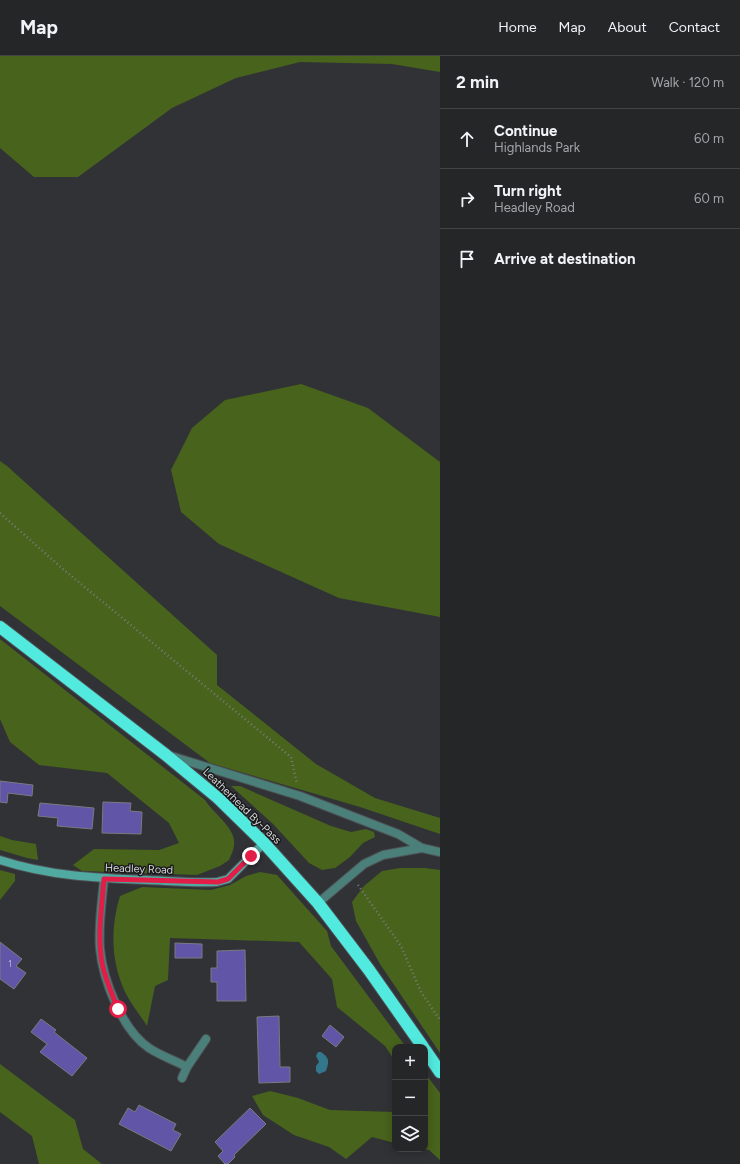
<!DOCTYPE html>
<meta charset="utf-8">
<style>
:root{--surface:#242628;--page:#2c2e30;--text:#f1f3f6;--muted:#a3a5a8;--line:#414345}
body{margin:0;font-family:Figtree,sans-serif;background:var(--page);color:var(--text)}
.controls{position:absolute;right:12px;bottom:12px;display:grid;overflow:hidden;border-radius:8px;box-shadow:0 2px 10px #0003}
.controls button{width:36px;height:36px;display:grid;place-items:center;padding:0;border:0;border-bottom:1px solid var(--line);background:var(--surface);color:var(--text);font:20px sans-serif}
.stop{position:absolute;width:12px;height:12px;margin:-9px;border:3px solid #e11d48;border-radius:50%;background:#fff}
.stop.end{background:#e11d48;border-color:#fff;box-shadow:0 1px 4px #0008}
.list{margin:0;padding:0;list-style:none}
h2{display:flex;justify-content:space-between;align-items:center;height:52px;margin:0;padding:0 16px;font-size:17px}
h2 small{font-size:13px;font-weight:400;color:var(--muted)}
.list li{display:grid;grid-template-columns:26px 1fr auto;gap:12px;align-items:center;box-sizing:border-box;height:60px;padding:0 16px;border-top:1px solid var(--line)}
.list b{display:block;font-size:15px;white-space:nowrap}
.list p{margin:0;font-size:13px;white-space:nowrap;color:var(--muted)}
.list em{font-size:13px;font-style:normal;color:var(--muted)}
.icon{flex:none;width:22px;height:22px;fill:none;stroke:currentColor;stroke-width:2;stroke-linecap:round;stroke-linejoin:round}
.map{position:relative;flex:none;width:440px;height:1108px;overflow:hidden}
header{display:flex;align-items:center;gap:24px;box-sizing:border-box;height:56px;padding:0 20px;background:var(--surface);border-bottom:1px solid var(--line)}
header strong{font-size:19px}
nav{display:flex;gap:22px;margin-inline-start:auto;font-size:14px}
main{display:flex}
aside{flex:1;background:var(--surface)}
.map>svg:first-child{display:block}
.green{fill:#48631c}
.water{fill:#33778d}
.building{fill:#6055a7;stroke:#7a7a80}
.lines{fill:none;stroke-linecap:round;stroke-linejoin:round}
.lane-casing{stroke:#4d4f53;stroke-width:10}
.street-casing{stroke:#4d4f53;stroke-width:10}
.secondary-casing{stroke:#4d4f53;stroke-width:10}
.highway-casing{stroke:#4d4f53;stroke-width:14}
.path{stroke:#797b7e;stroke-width:2.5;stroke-dasharray:1 3;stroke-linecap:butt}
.lane{stroke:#4a7f7a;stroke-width:8}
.street{stroke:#4a7f7a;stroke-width:8}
.secondary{stroke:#51aaa2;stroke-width:8}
.highway{stroke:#52eade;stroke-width:12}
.route{stroke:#e11d48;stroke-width:5}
.labels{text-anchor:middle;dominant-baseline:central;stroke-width:3;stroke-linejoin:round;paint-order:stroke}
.number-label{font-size:9px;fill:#b6b4cb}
.street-label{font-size:11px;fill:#d3d4d7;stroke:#19191b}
</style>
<header>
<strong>Map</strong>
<nav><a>Home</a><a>Map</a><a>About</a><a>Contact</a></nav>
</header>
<main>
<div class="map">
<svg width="440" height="1108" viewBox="0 0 440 1108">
<rect width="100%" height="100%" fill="#303236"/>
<g class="green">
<path d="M0,0H440V16L392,8L300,6L236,22L172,52L78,121H34L0,92Z"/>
<path d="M301,328L368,352L440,406V561L339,542L219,488L181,456L171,414L192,372L225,344Z"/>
<path d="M0,405L7,410L217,599V629L316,708L375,742L440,762V778L360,751L210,707L0,550Z"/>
<path d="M0,583L205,744C213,757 237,773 234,789C234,794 231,799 229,804L220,810L197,819L82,815L73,809L94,793L159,794L179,787L169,767L107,717L39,709L10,686L0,663Z"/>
<path d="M231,730H240L331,770L351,776L366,773L374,776L375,781L363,787L350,801L335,812L322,814L309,807L273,768Z"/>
<path d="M0,780L12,784L36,788L38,804L27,802L0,794Z"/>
<path d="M400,812H425L440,814V997L380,908L356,865L352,846L364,830L382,815Z"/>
<path d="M0,814L15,818V825L0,844Z"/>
<path d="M260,816L277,819L327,875L331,890L406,991H395V1005L385,990L337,951L332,923L299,886L170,882L168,924L155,930L147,970C140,959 131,948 125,936C111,906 110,872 120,840L142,831L211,834L230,829L246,820Z"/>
<path d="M0,1008L75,1064L83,1093L102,1108H39L32,1080L0,1056Z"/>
<path d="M425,1017L440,1037V1104L429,1094L422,1093H425V1051L426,1050L425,1048Z"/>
<path d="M270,1035L298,1042L330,1054L395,1056V1087L372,1081L346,1103L329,1091L294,1079L263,1059L252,1040Z"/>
</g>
<path class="water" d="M318,996H321C330,1002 329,1006 326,1015L319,1018L316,1015V1010L319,1006L316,1000Z"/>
<g class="building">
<path d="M0,725L33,729L32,740L8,737L7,747L0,746Z"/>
<path d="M103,746L131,747L130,755L142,756L141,778L102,777Z"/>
<path d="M40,747L94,752L92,773L57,770L58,762L38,760Z"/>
<path d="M0,886L22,903L16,910L26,917L14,933L0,923Z"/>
<path d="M175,887L202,888V902H175Z"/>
<path d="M245,894L246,945H217V926H211V912H217V895Z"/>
<path d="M279,960L280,1011H290V1026L259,1027L257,961Z"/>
<path d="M41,963L56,974L54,976L87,1002L72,1020L40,996L47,988L31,976Z"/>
<path d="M330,969L344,981L336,991L322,980Z"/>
<path d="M139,1049L176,1068L173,1074L181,1078L171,1095L119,1068L128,1052L135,1056Z"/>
<path d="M250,1052L266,1068L234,1099L235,1101L228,1108H225L218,1100L223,1095L215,1086Z"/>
</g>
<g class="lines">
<g class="lane-casing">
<path id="lane" d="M182,1022L187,1011L206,983"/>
</g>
<g class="street-casing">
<g id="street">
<path d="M171,700L300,740L398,778L422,792"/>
<path d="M104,823C102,846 98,870 100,893C103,924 122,974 149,992C159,999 176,1005 187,1011"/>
<path d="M318,847L364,808L383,799L422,792L440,796"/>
</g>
</g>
<g class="secondary-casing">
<path id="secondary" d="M0,804C49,820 96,822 147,824C171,825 194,827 217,826L228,823L264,787"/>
</g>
<g class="highway-casing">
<g id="highway">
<path d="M0,571L166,699L218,742L264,787L318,847L369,914L423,991"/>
<path d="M425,994L440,1016"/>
</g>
</g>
<g class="path">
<path d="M0,457L64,514L291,701L297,728"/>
<path d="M358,829L401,890L421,936L440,964"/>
</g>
<use href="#lane" class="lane"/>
<use href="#street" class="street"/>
<use href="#secondary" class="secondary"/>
<use href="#highway" class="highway"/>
</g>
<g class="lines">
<path class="route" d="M118,953C112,938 105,923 102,907C97,879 102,850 104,823L218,826L228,823L251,800"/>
</g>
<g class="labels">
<g class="number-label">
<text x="10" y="907">1</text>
</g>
<g class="street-label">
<text transform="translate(242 750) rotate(44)">Leatherhead By-Pass</text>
<text transform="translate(139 813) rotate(2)">Headley Road</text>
</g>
</g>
</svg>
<div class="controls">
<button>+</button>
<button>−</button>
<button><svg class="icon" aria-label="layers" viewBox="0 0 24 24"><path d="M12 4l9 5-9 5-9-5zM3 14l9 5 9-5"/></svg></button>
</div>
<div class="stop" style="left:118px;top:953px"></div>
<div class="stop end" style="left:251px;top:800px"></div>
</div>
<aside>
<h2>2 min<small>Walk · 120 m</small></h2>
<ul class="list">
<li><svg class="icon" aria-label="ahead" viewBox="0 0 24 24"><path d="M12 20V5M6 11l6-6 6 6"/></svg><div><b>Continue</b><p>Highlands Park</p></div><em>60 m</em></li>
<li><svg class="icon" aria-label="right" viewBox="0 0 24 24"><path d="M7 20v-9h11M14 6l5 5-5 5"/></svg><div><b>Turn right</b><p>Headley Road</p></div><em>60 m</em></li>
<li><svg class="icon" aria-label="arrive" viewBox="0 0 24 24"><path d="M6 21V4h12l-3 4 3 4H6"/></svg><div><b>Arrive at destination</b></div></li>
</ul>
</aside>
</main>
